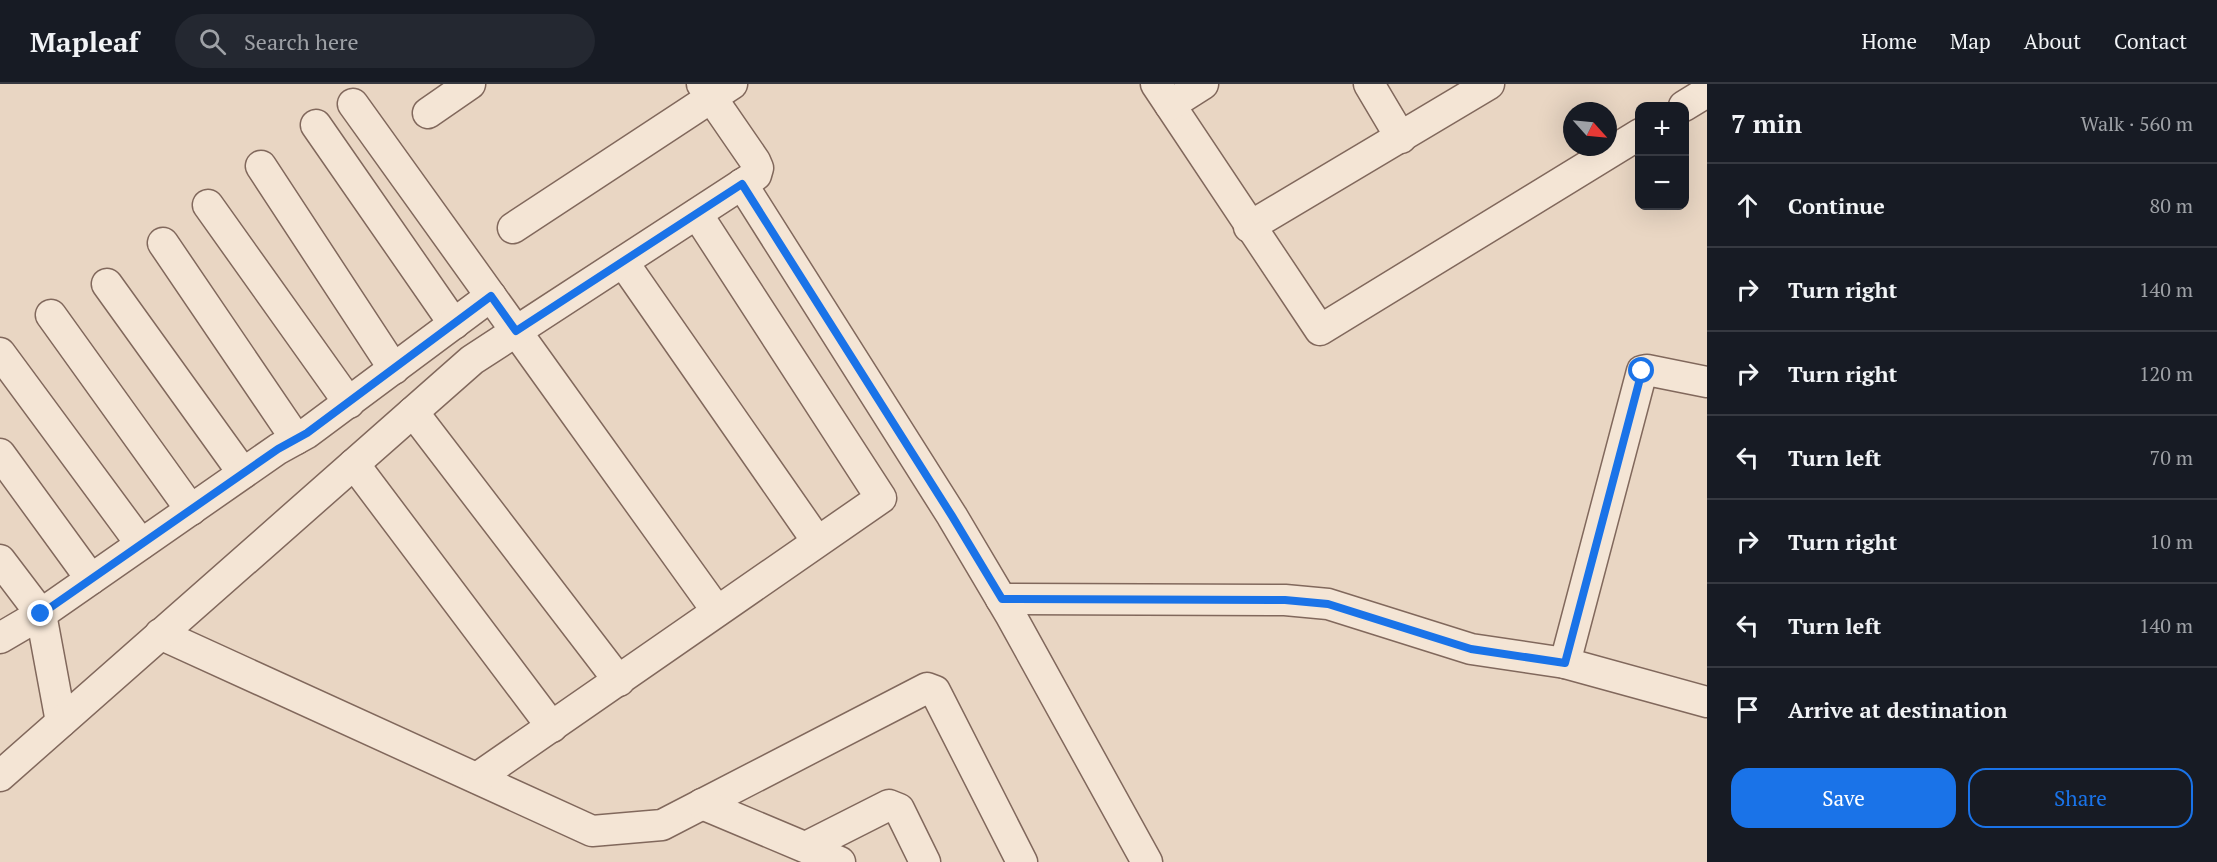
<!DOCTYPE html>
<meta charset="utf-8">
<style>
:root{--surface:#171b24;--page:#242831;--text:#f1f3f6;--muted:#9ea1a6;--line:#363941;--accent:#1a73e8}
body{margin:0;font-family:"PT Serif",serif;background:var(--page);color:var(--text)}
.controls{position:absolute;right:18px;top:18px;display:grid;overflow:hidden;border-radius:12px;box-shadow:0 6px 24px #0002}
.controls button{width:54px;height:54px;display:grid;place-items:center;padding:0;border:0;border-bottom:2px solid var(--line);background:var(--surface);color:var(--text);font:30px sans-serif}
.compass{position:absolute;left:1563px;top:18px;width:54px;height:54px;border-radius:50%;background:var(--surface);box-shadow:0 6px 24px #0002;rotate:117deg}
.stop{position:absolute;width:18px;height:18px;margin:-14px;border:4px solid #1a73e8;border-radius:50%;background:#fff}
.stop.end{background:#1a73e8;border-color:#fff;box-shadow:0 2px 6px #0008}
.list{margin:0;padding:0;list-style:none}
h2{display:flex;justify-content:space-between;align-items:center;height:78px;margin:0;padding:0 24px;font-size:26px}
h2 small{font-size:20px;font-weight:400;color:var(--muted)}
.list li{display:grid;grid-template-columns:39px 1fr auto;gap:18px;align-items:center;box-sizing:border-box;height:84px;padding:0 24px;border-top:2px solid var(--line)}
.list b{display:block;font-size:22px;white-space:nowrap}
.list em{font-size:20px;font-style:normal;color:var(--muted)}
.actions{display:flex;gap:12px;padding:18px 24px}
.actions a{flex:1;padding:14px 0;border:2px solid var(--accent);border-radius:18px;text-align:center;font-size:21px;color:var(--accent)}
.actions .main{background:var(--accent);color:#fff}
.icon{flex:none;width:33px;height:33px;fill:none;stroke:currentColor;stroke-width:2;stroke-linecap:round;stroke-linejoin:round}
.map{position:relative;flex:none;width:1707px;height:778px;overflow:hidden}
header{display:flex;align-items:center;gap:36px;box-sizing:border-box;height:84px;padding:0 30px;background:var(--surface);border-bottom:2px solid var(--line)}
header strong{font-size:28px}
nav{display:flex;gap:33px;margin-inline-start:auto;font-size:21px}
.search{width:420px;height:54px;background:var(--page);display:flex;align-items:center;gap:15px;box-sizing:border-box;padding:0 21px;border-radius:33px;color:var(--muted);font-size:22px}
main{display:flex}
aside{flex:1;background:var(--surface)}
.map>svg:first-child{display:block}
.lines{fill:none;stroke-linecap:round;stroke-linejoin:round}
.minor-casing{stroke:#81685c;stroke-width:33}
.minor{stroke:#f4e5d5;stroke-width:30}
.route{stroke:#1a73e8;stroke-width:8}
</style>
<header>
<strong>Mapleaf</strong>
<div class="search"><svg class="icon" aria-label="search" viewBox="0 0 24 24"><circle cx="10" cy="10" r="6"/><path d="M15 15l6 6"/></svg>Search here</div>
<nav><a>Home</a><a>Map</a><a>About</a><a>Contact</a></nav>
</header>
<main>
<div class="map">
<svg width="1707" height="778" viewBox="0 0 1707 778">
<rect width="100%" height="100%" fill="#e9d6c3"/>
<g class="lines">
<g class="minor-casing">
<g id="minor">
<path d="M1156,0L1320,246L1640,50"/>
<path d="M1369,0L1401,54"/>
<path d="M353,20L717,527"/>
<path d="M1170,21L1203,0"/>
<path d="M1684,22L1707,8"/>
<path d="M428,29L470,0"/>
<path d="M316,41L454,240"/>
<path d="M261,82L394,285"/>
<path d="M742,100L952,432L1010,530L1147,778"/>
<path d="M208,121L349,319"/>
<path d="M1249,143L1489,0"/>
<path d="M513,144L732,0"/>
<path d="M163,159L296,355"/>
<path d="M623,178L817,457"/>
<path d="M107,200L243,389"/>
<path d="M51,231L191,426"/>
<path d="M0,269L141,460"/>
<path d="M413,328L619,597"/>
<path d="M0,370L91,495"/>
<path d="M354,380L552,643"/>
<path d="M0,476L41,530L61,638"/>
<path d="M1001,515L1285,516L1328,520L1471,565L1565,579L1707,618"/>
<path d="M160,550L592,747L662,741L927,604L935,607L1022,778"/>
<path d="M0,554L41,530L278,365L307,349L491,212"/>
<path d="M1565,579L1642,287L1647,286L1707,298"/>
<path d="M0,692L472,276L756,91L758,84L755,77L702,0"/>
<path d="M477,694L881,414L697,130"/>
<path d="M702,720L840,778"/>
<path d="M806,763L889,721L899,725L925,778"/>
</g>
</g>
<use href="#minor" class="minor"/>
</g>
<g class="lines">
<path class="route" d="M41,530L278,365L307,349L491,212L516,247L742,100L952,432L1002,515L1285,516L1328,520L1471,565L1565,579L1642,287"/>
</g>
</svg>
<div class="controls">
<button>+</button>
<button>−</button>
</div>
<svg class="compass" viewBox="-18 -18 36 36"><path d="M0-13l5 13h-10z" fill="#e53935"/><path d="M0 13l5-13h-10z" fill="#9ea1a6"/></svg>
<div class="stop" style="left:1642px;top:287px"></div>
<div class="stop end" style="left:41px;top:530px"></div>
</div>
<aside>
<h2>7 min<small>Walk · 560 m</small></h2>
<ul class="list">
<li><svg class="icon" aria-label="ahead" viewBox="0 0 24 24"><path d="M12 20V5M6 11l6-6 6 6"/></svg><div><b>Continue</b></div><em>80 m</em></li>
<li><svg class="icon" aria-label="right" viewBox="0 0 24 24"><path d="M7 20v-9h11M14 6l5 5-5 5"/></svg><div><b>Turn right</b></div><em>140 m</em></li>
<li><svg class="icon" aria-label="right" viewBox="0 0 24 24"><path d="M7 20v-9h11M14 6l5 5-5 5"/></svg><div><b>Turn right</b></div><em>120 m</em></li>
<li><svg class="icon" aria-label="left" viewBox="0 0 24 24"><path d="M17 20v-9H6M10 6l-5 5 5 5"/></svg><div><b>Turn left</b></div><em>70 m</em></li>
<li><svg class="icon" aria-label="right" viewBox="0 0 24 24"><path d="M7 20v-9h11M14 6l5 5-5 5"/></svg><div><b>Turn right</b></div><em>10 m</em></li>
<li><svg class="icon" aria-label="left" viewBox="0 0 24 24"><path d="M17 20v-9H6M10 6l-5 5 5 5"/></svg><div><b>Turn left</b></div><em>140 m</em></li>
<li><svg class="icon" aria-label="arrive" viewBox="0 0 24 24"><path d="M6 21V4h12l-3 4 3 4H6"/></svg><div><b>Arrive at destination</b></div></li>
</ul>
<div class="actions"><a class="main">Save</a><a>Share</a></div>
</aside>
</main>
